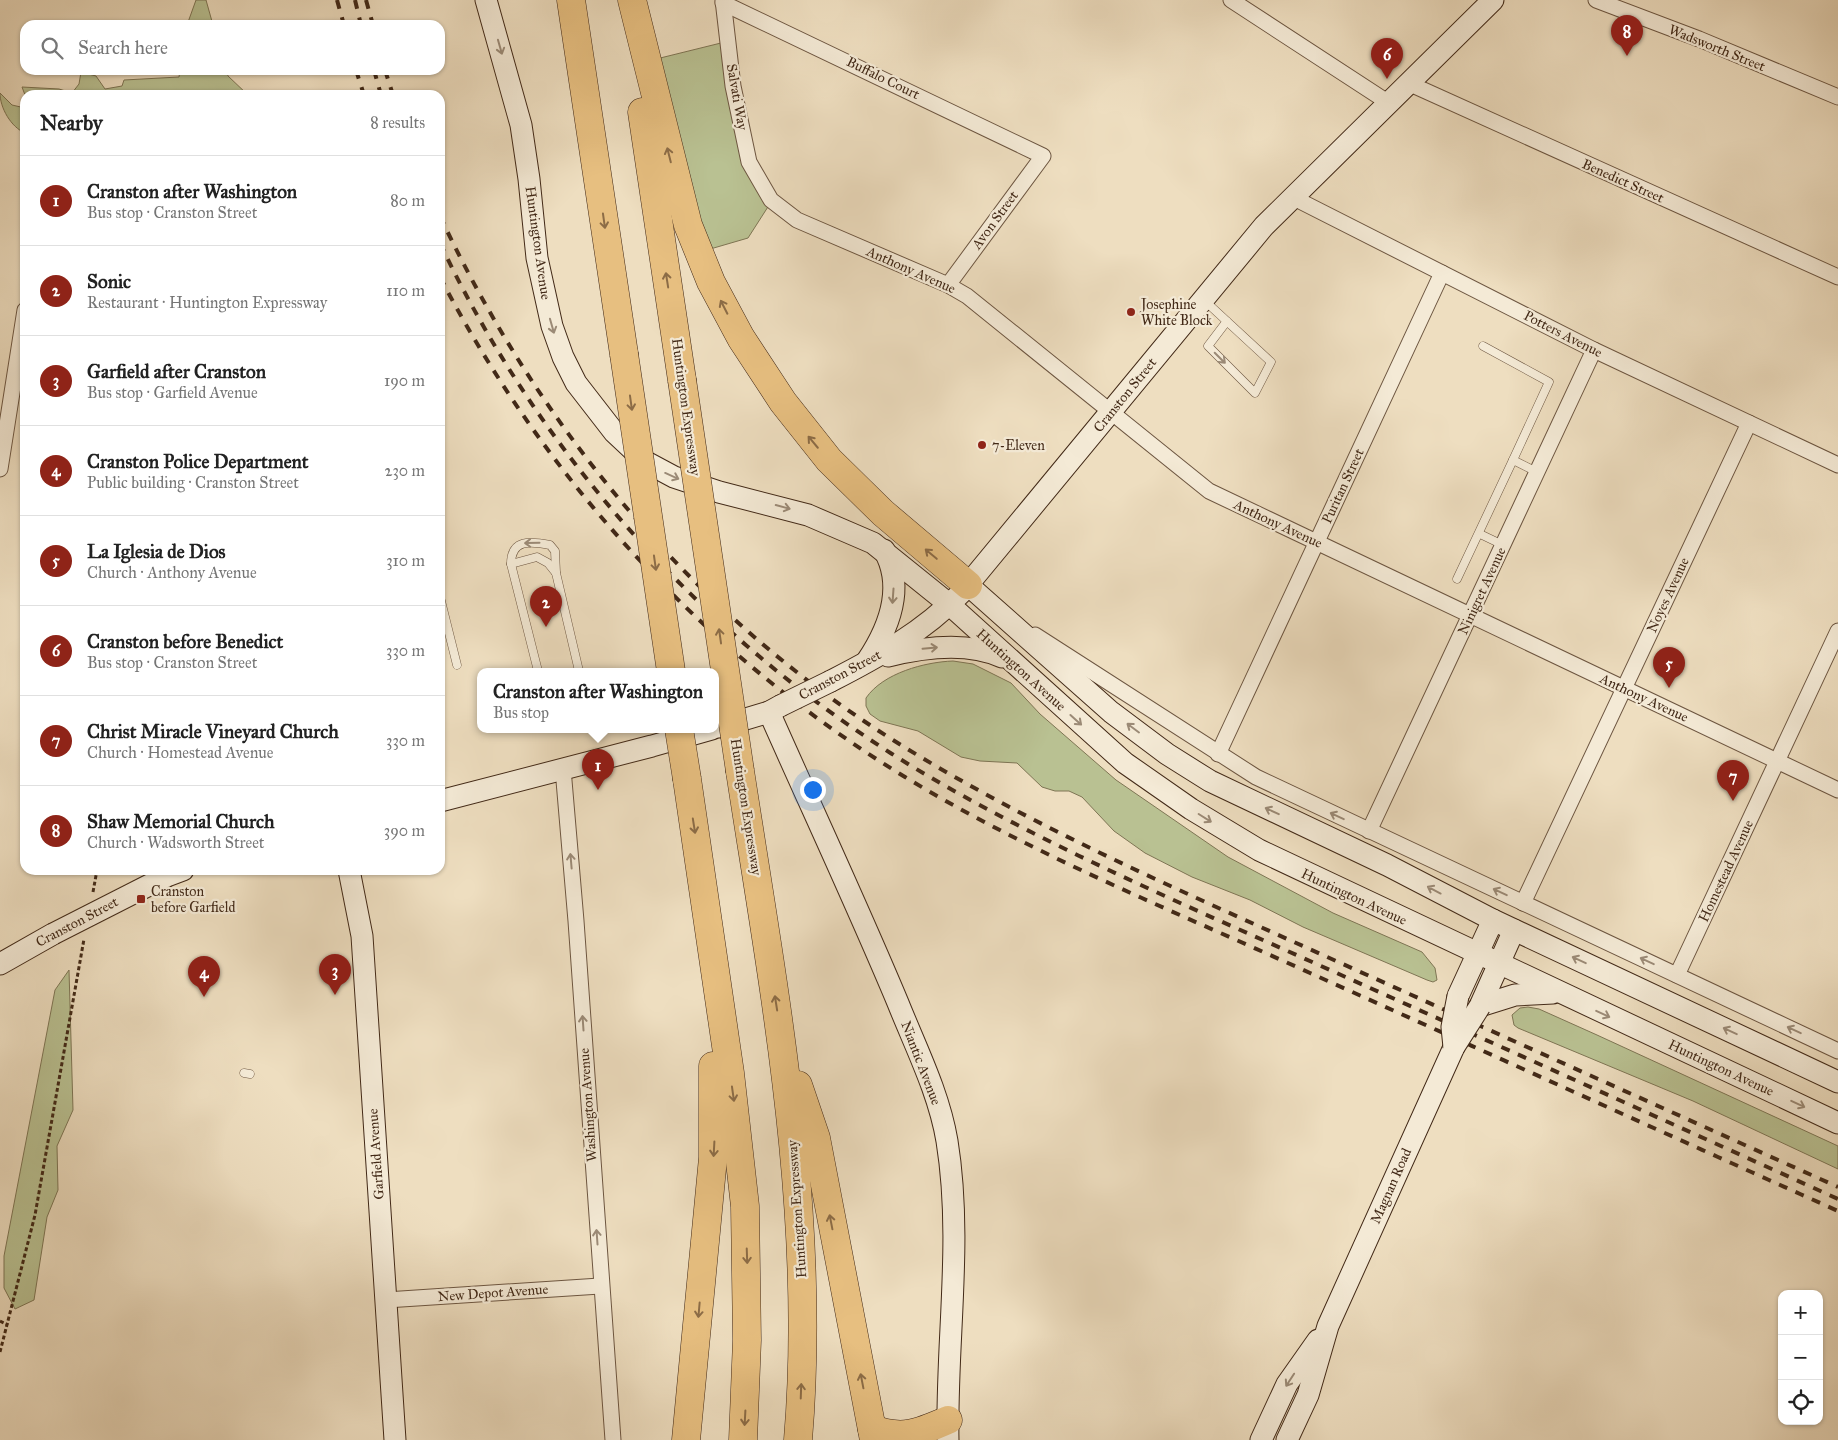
<!DOCTYPE html>
<meta charset="utf-8">
<style>
:root{--surface:#fff;--page:#f2f2f2;--text:#222;--muted:#767676;--line:#e0e0e0;--accent:#8f2418}
body{margin:0;font-family:"IM FELL Great Primer",serif;background:var(--page);color:var(--text)}
.controls{position:absolute;right:15px;bottom:15px;display:grid;overflow:hidden;border-radius:10px;box-shadow:0 1px 4px #0004}
.controls button{width:45px;height:45px;display:grid;place-items:center;padding:0;border:0;border-bottom:1px solid var(--line);background:var(--surface);color:var(--text);font:25px sans-serif}
.you{position:absolute;left:812px;top:789px;width:18px;height:18px;margin:-12px;border:4px solid #fff;border-radius:50%;background:#1a73e8;box-shadow:0 0 0 8px #1a73e833}
.badge{display:grid;place-items:center;width:32px;height:32px;border-radius:50%;background:var(--accent);color:#fff;font-size:16px;font-weight:700}
.pin{position:absolute;translate:-50% -41px;filter:drop-shadow(0 1px 2px #0008)}
.pin::after{content:'';position:absolute;top:26px;width:18px;height:15px;background:inherit;clip-path:polygon(0 0,100% 0,50% 100%)}
.popup{position:absolute;left:477px;top:668px;width:242px;height:65px;box-sizing:border-box;display:grid;place-content:center;border-radius:10px;background:var(--surface);filter:drop-shadow(0 1px 4px #0005);font-size:16px;white-space:nowrap;color:var(--muted)}
.popup b{font-size:19px;color:var(--text)}
.popup::after{content:'';position:absolute;left:50%;top:100%;margin-left:-10px;border:10px solid transparent;border-top-color:var(--surface)}
.list{margin:0;padding:0;list-style:none}
h2{display:flex;justify-content:space-between;align-items:center;height:65px;margin:0;padding:0 20px;font-size:21px}
h2 small{font-size:16px;font-weight:400;color:var(--muted)}
.list li{display:grid;grid-template-columns:32px 1fr auto;gap:15px;align-items:center;box-sizing:border-box;height:90px;padding:0 20px;border-top:1px solid var(--line)}
.list b{display:block;font-size:19px;white-space:nowrap}
.list p{margin:0;font-size:16px;white-space:nowrap;color:var(--muted)}
.list em{font-size:16px;font-style:normal;color:var(--muted)}
.icon{flex:none;width:28px;height:28px;fill:none;stroke:currentColor;stroke-width:2;stroke-linecap:round;stroke-linejoin:round}
.map{position:relative;flex:none;width:1838px;height:1440px;overflow:hidden}
.search{position:absolute;background:var(--surface);box-shadow:0 1px 4px #0004;left:20px;top:20px;width:425px;height:55px;display:flex;align-items:center;gap:12px;box-sizing:border-box;padding:0 18px;border-radius:15px;color:var(--muted);font-size:19px}
.panel{position:absolute;background:var(--surface);box-shadow:0 1px 4px #0004;left:20px;top:90px;width:425px;height:785px;border-radius:15px}
.map>svg:first-child{display:block}
.green{fill:#b9c192;stroke:#7e7554}
.lines{fill:none;stroke-linecap:round;stroke-linejoin:round}
.lane-casing{stroke:#6d5641;stroke-width:9}
.street-casing{stroke:#6d5641;stroke-width:17}
.secondary-casing{stroke:#422917;stroke-width:23}
.highway-casing{stroke:#422917;stroke-width:29}
.path{stroke:#422917;stroke-width:3;stroke-dasharray:4 2.5;stroke-linecap:butt}
.lane{stroke:#f4ead6;stroke-width:8}
.street{stroke:#f4ead6;stroke-width:15}
.secondary{stroke:#f4ead6;stroke-width:21}
.highway{stroke:#e7bf80;stroke-width:28}
.rail{stroke:#422917;stroke-width:4;stroke-dasharray:9 9;stroke-linecap:butt}
.secondary-bridge-casing{stroke:#422917;stroke-width:23;stroke-linecap:butt}
.highway-bridge-casing{stroke:#422917;stroke-width:29;stroke-linecap:butt}
.secondary-bridge{stroke:#f4ead6;stroke-width:21}
.highway-bridge{stroke:#e7bf80;stroke-width:28}
.oneway{stroke:#9b8a76}
.oneway2{stroke:#8c6c46}
.poi-dot{fill:#8f2418;stroke:#f4ead6;stroke-width:2}
.labels{text-anchor:middle;dominant-baseline:central;stroke-width:4.5;stroke-linejoin:round;paint-order:stroke}
.street-label{font-size:14px;fill:#422917;stroke:#f4ead6}
.poi-label{font-size:14px;fill:#422917;stroke:#f4ead6;text-anchor:start}
</style>
<div class="map">
<svg width="1838" height="1440" viewBox="0 0 1838 1440">
<rect width="100%" height="100%" fill="#eedec0"/>
<filter id="stains"><feTurbulence type="fractalNoise" baseFrequency=".004" numOctaves="4"/><feColorMatrix values="0 0 0 0 .2 0 0 0 0 .09 0 0 0 0 .02 0 0 0 .5 -.17"/></filter>
<radialGradient id="worn" r=".72"><stop offset=".6" stop-color="#630" stop-opacity="0"/><stop offset="1" stop-color="#630" stop-opacity=".3"/></radialGradient>
<g class="green">
<path d="M196,0H206L213,25H187Z"/>
<path d="M729,41L750,161L773,199L748,238L700,252L640,63Z"/>
<path d="M180,70H226L228,76L248,95H25L22,87L59,89L72,93L79,84L81,72L96,76L105,89L122,86L124,80L179,77Z"/>
<path d="M0,93L12,105L25,108V133C11,127 0,108 0,93Z"/>
<path d="M953,661L973,664L1011,683L1040,714L1116,780L1228,857L1333,913L1422,952L1435,968L1437,980L1433,982L1427,980L1303,927L1250,900L1192,877L1145,853L1114,831L1082,797L1069,791H1055L1042,787L1017,763L980,761L961,757L918,731L880,721L870,714L866,706V698C883,673 925,662 953,661Z"/>
<path d="M69,970L73,1110L57,1146L58,1190L47,1217L34,1300L15,1309L4,1288V1256L55,990Z"/>
<path d="M1528,1007L1539,1009L1597,1035L1838,1146V1169L1693,1101L1518,1028L1514,1025L1512,1015L1520,1008Z"/>
</g>
<g class="lines">
<g class="lane-casing">
<g id="lane">
<path d="M1205,301L1271,362L1255,393L1208,346L1227,321"/>
<path d="M1483,346L1549,382L1513,460L1537,472"/>
<path d="M1480,534L1503,545"/>
<path d="M511,564L537,557L548,563L556,573"/>
<path d="M1457,579L1513,460"/>
<path d="M440,597L457,665"/>
<path d="M538,671L511,564C511,539 530,541 550,545L555,551L556,573L579,671"/>
<path d="M244,1073L250,1074"/>
</g>
</g>
<g class="street-casing">
<g id="street">
<path d="M723,0L733,86L749,162L771,200L797,220L948,285L967,296L1209,491L1838,790"/>
<path d="M1231,0L1389,103"/>
<path d="M1596,0L1699,39L1838,97"/>
<path d="M723,3L1043,156L948,285"/>
<path d="M1408,83L1838,277"/>
<path d="M1292,197L1594,350L1838,465"/>
<path d="M0,469L25,310"/>
<path d="M1035,635L1256,777L1838,1051"/>
<path d="M1218,754L1442,273"/>
<path d="M563,769L576,921L613,1440"/>
<path d="M1369,831L1594,350"/>
<path d="M1523,903L1749,423"/>
<path d="M1677,975L1838,631"/>
<path d="M386,1300L600,1286"/>
</g>
</g>
<g class="secondary-casing">
<g id="secondary">
<path d="M486,0L521,125L529,179L537,258L552,326L563,357L576,383L614,432L646,462L674,477L719,492L808,515L873,543L950,605L1125,763L1191,809L1259,850L1838,1123"/>
<path d="M968,585L1111,712L1167,754L1210,781L1387,865L1493,920L1838,1082"/>
<path d="M888,656C924,647 967,641 1002,657"/>
<path d="M867,661C889,628 905,587 884,550"/>
<path d="M831,681C878,657 923,632 961,593L1264,226L1493,0"/>
<path d="M769,712C812,809 857,905 898,1003C916,1048 939,1093 947,1141C963,1240 946,1340 948,1440"/>
<path d="M719,727L769,712L780,706"/>
<path d="M440,801L652,746L712,729"/>
<path d="M349,870L362,936L395,1440"/>
<path d="M167,876L183,870"/>
<path d="M0,964L53,934"/>
<path d="M1458,996L1493,920"/>
<path d="M1480,1006L1514,930"/>
<path d="M1480,1006L1515,995L1553,993"/>
<path d="M1261,1440L1287,1384L1318,1340"/>
<path d="M1287,1440L1308,1395L1328,1326L1454,1047"/>
</g>
</g>
<g class="highway-casing">
<g id="highway">
<path d="M571,0L624,354"/>
<path d="M632,0L688,225L711,282L741,338L783,402L829,460L883,513L968,585"/>
<path d="M642,112L682,380"/>
<path d="M740,771C774,992 817,1215 798,1440"/>
<path d="M687,779L730,1073L745,1206L747,1340L743,1440"/>
<path d="M798,1085L816,1138L874,1440"/>
<path d="M872,1429C903,1440 918,1433 948,1420"/>
<path d="M686,1440L713,1158V1066"/>
</g>
</g>
<g class="path">
<path d="M93,892L97,870"/>
<path d="M0,1321L8,1325"/>
<path d="M0,1352L35,1215L84,939"/>
</g>
<use href="#lane" class="lane"/>
<use href="#street" class="street"/>
<use href="#secondary" class="secondary"/>
<use href="#highway" class="highway"/>
<g class="rail">
<path d="M337,0L344,25"/>
<path d="M355,0L361,25"/>
<path d="M366,0L373,25"/>
<path d="M356,70L364,95"/>
<path d="M374,70L381,95"/>
<path d="M385,70L393,95"/>
<path d="M440,216C540,429 693,614 893,740C1030,826 1179,890 1325,956C1496,1033 1667,1110 1838,1187"/>
<path d="M440,243C542,459 709,643 913,767C1043,845 1183,904 1321,966C1493,1043 1666,1121 1838,1199"/>
<path d="M440,277C547,483 707,656 905,777C1033,855 1174,911 1310,973C1486,1052 1662,1132 1838,1211"/>
</g>
<g class="secondary-bridge-casing">
<g id="secondary-bridge">
<path d="M780,706L831,681"/>
<path d="M53,934L167,876"/>
<path d="M1454,1047L1452,1027L1458,996"/>
<path d="M1454,1047L1480,1006"/>
</g>
</g>
<g class="highway-bridge-casing">
<g id="highway-bridge">
<path d="M624,354L671,671"/>
<path d="M682,380L740,771"/>
<path d="M679,729L687,779"/>
</g>
</g>
<use href="#secondary-bridge" class="secondary-bridge"/>
<use href="#highway-bridge" class="highway-bridge"/>
</g>
<defs><path id="oneway-shaft" d="M-6 0H5M1.5-3L5.5 0L1.5 3" fill="none" stroke-width="1.6" stroke-linecap="round" stroke-linejoin="round" transform="scale(1.25)"/></defs>
<g class="oneway">
<use href="#oneway-shaft" transform="translate(500 47) rotate(74)"/>
<use href="#oneway-shaft" transform="translate(552 326) rotate(74)"/>
<use href="#oneway-shaft" transform="translate(1220 358) rotate(45)"/>
<use href="#oneway-shaft" transform="translate(672 476) rotate(24)"/>
<use href="#oneway-shaft" transform="translate(783 507) rotate(15)"/>
<use href="#oneway-shaft" transform="translate(532 543) rotate(179)"/>
<use href="#oneway-shaft" transform="translate(893 596) rotate(94)"/>
<use href="#oneway-shaft" transform="translate(930 648) rotate(-5)"/>
<use href="#oneway-shaft" transform="translate(1076 720) rotate(42)"/>
<use href="#oneway-shaft" transform="translate(1133 728) rotate(-143)"/>
<use href="#oneway-shaft" transform="translate(1272 811) rotate(-155)"/>
<use href="#oneway-shaft" transform="translate(1337 816) rotate(-155)"/>
<use href="#oneway-shaft" transform="translate(1205 818) rotate(32)"/>
<use href="#oneway-shaft" transform="translate(571 861) rotate(-95)"/>
<use href="#oneway-shaft" transform="translate(1434 890) rotate(-152)"/>
<use href="#oneway-shaft" transform="translate(1500 892) rotate(-155)"/>
<use href="#oneway-shaft" transform="translate(1579 960) rotate(-155)"/>
<use href="#oneway-shaft" transform="translate(1647 961) rotate(-155)"/>
<use href="#oneway-shaft" transform="translate(1603 1014) rotate(25)"/>
<use href="#oneway-shaft" transform="translate(583 1023) rotate(-94)"/>
<use href="#oneway-shaft" transform="translate(1794 1030) rotate(-155)"/>
<use href="#oneway-shaft" transform="translate(1730 1031) rotate(-155)"/>
<use href="#oneway-shaft" transform="translate(1798 1104) rotate(25)"/>
<use href="#oneway-shaft" transform="translate(597 1237) rotate(-94)"/>
<use href="#oneway-shaft" transform="translate(1290 1380) rotate(123)"/>
</g>
<g class="oneway2">
<use href="#oneway-shaft" transform="translate(669 155) rotate(-104)"/>
<use href="#oneway-shaft" transform="translate(604 221) rotate(82)"/>
<use href="#oneway-shaft" transform="translate(667 280) rotate(-99)"/>
<use href="#oneway-shaft" transform="translate(724 307) rotate(-117)"/>
<use href="#oneway-shaft" transform="translate(631 403) rotate(82)"/>
<use href="#oneway-shaft" transform="translate(813 442) rotate(-130)"/>
<use href="#oneway-shaft" transform="translate(931 554) rotate(-140)"/>
<use href="#oneway-shaft" transform="translate(655 563) rotate(82)"/>
<use href="#oneway-shaft" transform="translate(720 636) rotate(-98)"/>
<use href="#oneway-shaft" transform="translate(694 826) rotate(81)"/>
<use href="#oneway-shaft" transform="translate(776 1003) rotate(-99)"/>
<use href="#oneway-shaft" transform="translate(733 1094) rotate(82)"/>
<use href="#oneway-shaft" transform="translate(714 1149) rotate(93)"/>
<use href="#oneway-shaft" transform="translate(831 1222) rotate(-101)"/>
<use href="#oneway-shaft" transform="translate(747 1256) rotate(88)"/>
<use href="#oneway-shaft" transform="translate(699 1310) rotate(95)"/>
<use href="#oneway-shaft" transform="translate(862 1381) rotate(-101)"/>
<use href="#oneway-shaft" transform="translate(801 1391) rotate(-88)"/>
<use href="#oneway-shaft" transform="translate(745 1418) rotate(93)"/>
</g>
<g class="poi-dot">
<circle cx="1131" cy="312" r="5"/>
<circle cx="982" cy="445" r="5"/>
<rect x="136" y="894" width="10" height="10" rx="2.5"/>
</g>
<g class="labels">
<g class="street-label">
<text transform="translate(1717 48) rotate(22)">Wadsworth Street</text>
<text transform="translate(883 78) rotate(26)">Buffalo Court</text>
<text transform="translate(737 97) rotate(80)">Salvati Way</text>
<text transform="translate(1623 181) rotate(24)">Benedict Street</text>
<text transform="translate(995 220) rotate(-54)">Avon Street</text>
<text transform="translate(538 243) rotate(82)">Huntington Avenue</text>
<text transform="translate(911 270) rotate(24)">Anthony Avenue</text>
<text transform="translate(1563 334) rotate(27)">Potters Avenue</text>
<text transform="translate(1125 395) rotate(-51)">Cranston Street</text>
<text transform="translate(686 407) rotate(82)">Huntington Expressway</text>
<text transform="translate(1343 486) rotate(-65)">Puritan Street</text>
<text transform="translate(1278 524) rotate(25)">Anthony Avenue</text>
<text transform="translate(1482 591) rotate(-65)">Ninigret Avenue</text>
<text transform="translate(1668 595) rotate(-65)">Noyes Avenue</text>
<text transform="translate(1021 670) rotate(42)">Huntington Avenue</text>
<text transform="translate(840 675) rotate(-28)">Cranston Street</text>
<text transform="translate(1644 698) rotate(25)">Anthony Avenue</text>
<text transform="translate(746 807) rotate(81)">Huntington Expressway</text>
<text transform="translate(1726 871) rotate(-65)">Homestead Avenue</text>
<text transform="translate(1354 897) rotate(25)">Huntington Avenue</text>
<text transform="translate(77 922) rotate(-28)">Cranston Street</text>
<text transform="translate(921 1063) rotate(69)">Niantic Avenue</text>
<text transform="translate(1721 1068) rotate(25)">Huntington Avenue</text>
<text transform="translate(588 1105) rotate(-94)">Washington Avenue</text>
<text transform="translate(376 1154) rotate(-94)">Garfield Avenue</text>
<text transform="translate(1391 1186) rotate(-66)">Magnan Road</text>
<text transform="translate(797 1209) rotate(-94)">Huntington Expressway</text>
<text transform="translate(493 1293) rotate(-4)">New Depot Avenue</text>
</g>
<g class="poi-label">
<text x="1141" y="304">Josephine<tspan x="1141" dy="16">White Block</tspan></text>
<text x="992" y="445">7-Eleven</text>
<text x="151" y="891">Cranston<tspan x="151" dy="16">before Garfield</tspan></text>
</g>
</g>
<rect width="100%" height="100%" filter="url(#stains)"/>
<rect width="100%" height="100%" fill="url(#worn)"/>
</svg>
<div class="controls">
<button>+</button>
<button>−</button>
<button><svg class="icon" aria-label="locate" viewBox="0 0 24 24"><circle cx="12" cy="12" r="6"/><path d="M12 2v4M12 18v4M2 12h4M18 12h4"/></svg></button>
</div>
<div class="you"></div>
<div class="pin badge" style="left:598px;top:790px">1</div>
<div class="popup"><b>Cranston after Washington</b>Bus stop</div>
<div class="pin badge" style="left:546px;top:627px">2</div>
<div class="pin badge" style="left:335px;top:995px">3</div>
<div class="pin badge" style="left:204px;top:997px">4</div>
<div class="pin badge" style="left:1669px;top:688px">5</div>
<div class="pin badge" style="left:1387px;top:79px">6</div>
<div class="pin badge" style="left:1733px;top:801px">7</div>
<div class="pin badge" style="left:1627px;top:56px">8</div>
<div class="search"><svg class="icon" aria-label="search" viewBox="0 0 24 24"><circle cx="10" cy="10" r="6"/><path d="M15 15l6 6"/></svg>Search here</div>
<section class="panel">
<h2>Nearby<small>8 results</small></h2>
<ul class="list">
<li><span class="badge">1</span><div><b>Cranston after Washington</b><p>Bus stop · Cranston Street</p></div><em>80 m</em></li>
<li><span class="badge">2</span><div><b>Sonic</b><p>Restaurant · Huntington Expressway</p></div><em>110 m</em></li>
<li><span class="badge">3</span><div><b>Garfield after Cranston</b><p>Bus stop · Garfield Avenue</p></div><em>190 m</em></li>
<li><span class="badge">4</span><div><b>Cranston Police Department</b><p>Public building · Cranston Street</p></div><em>230 m</em></li>
<li><span class="badge">5</span><div><b>La Iglesia de Dios</b><p>Church · Anthony Avenue</p></div><em>310 m</em></li>
<li><span class="badge">6</span><div><b>Cranston before Benedict</b><p>Bus stop · Cranston Street</p></div><em>330 m</em></li>
<li><span class="badge">7</span><div><b>Christ Miracle Vineyard Church</b><p>Church · Homestead Avenue</p></div><em>330 m</em></li>
<li><span class="badge">8</span><div><b>Shaw Memorial Church</b><p>Church · Wadsworth Street</p></div><em>390 m</em></li>
</ul>
</section>
</div>
